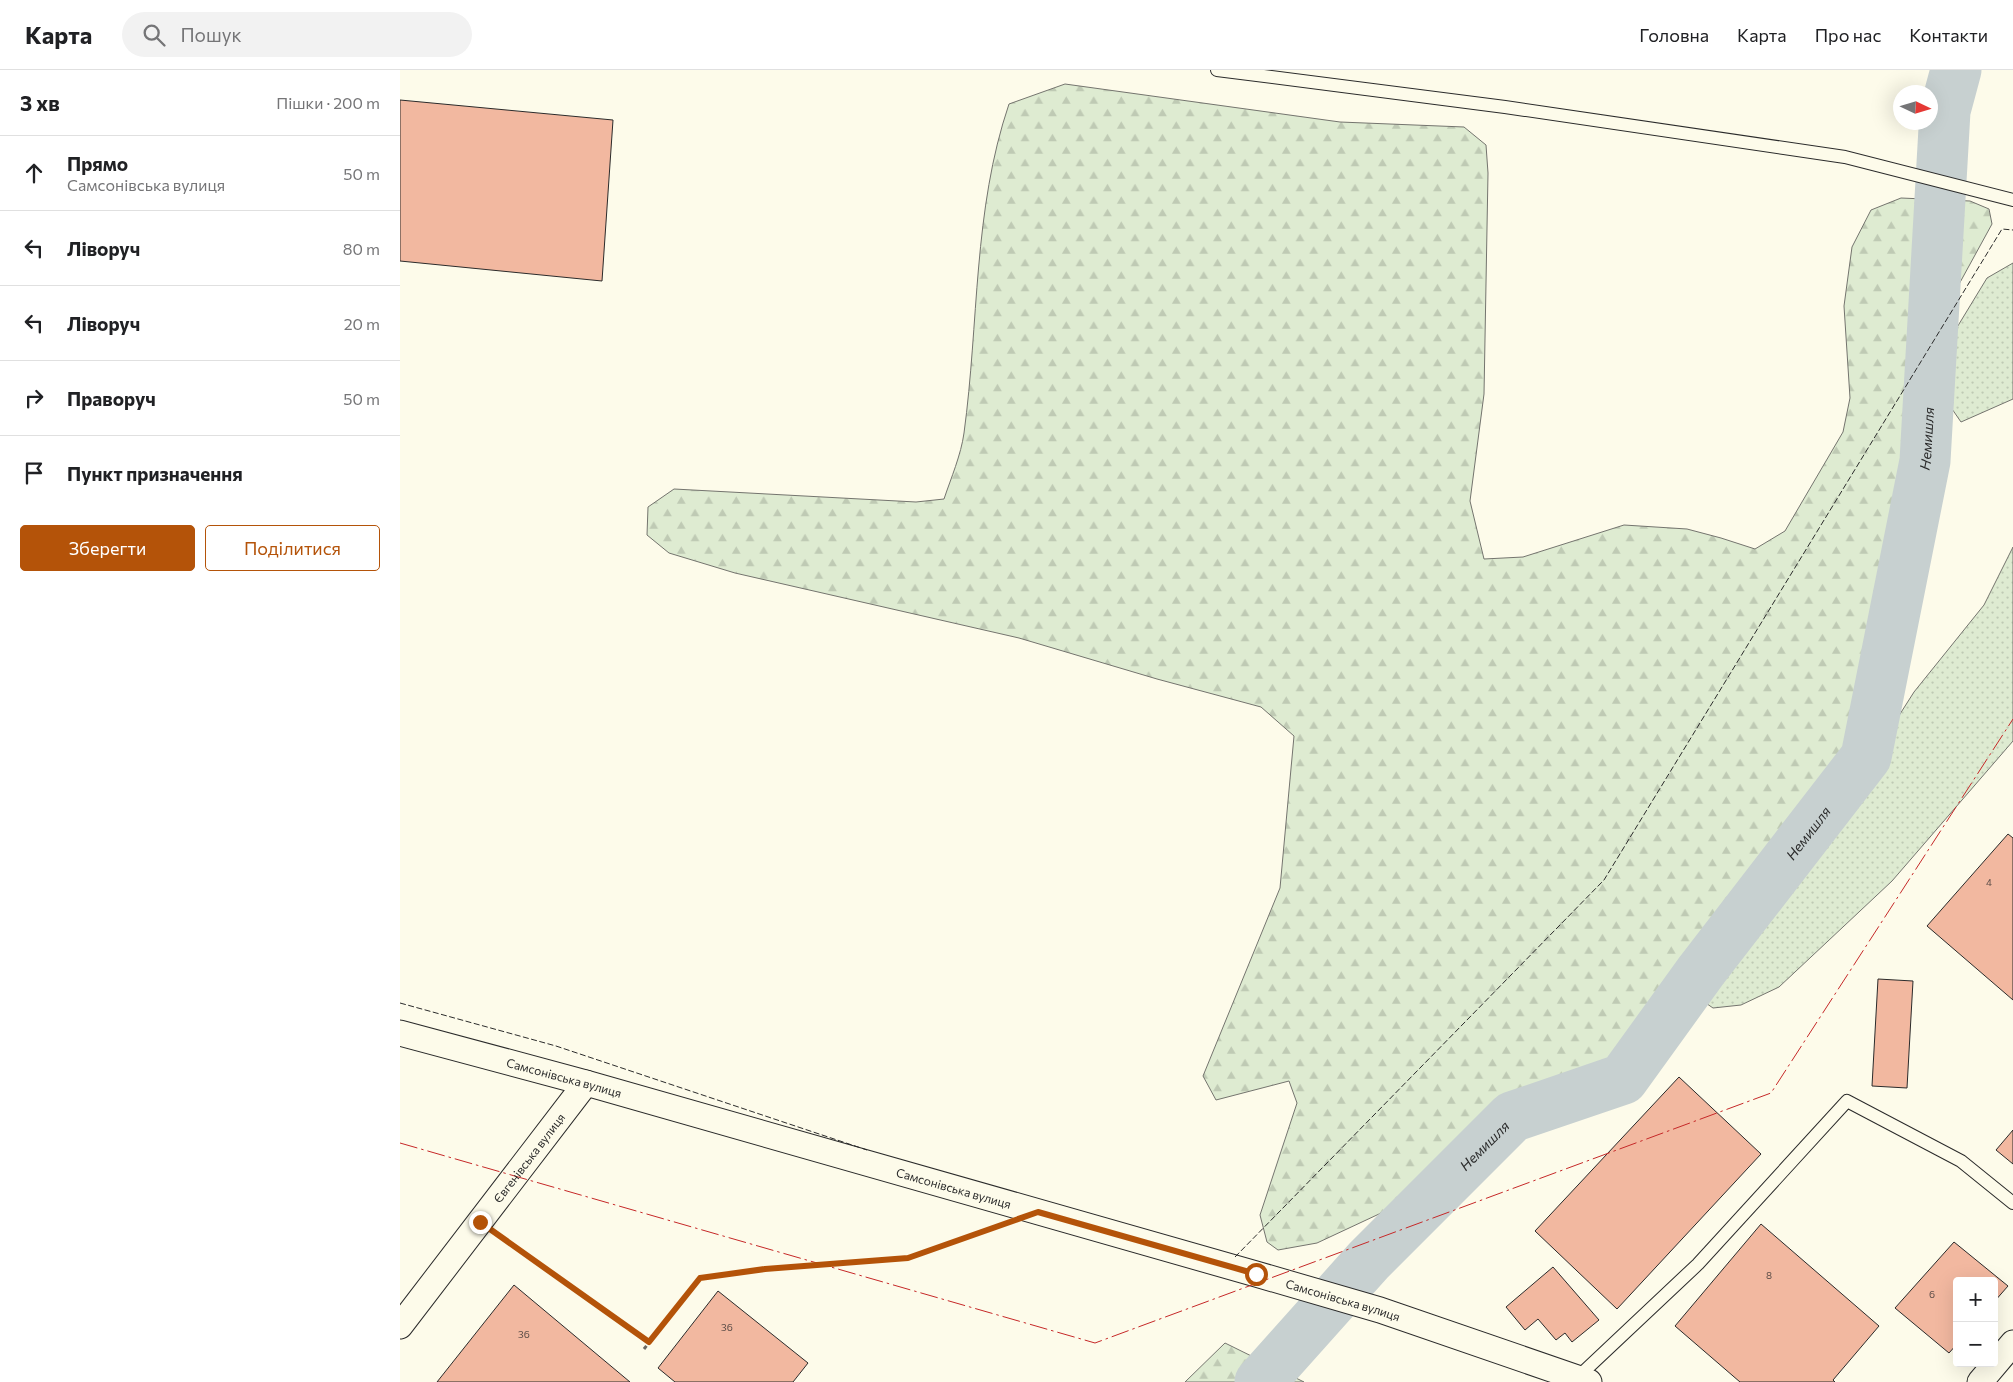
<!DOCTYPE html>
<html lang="uk">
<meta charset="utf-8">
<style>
:root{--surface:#fff;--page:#f2f2f2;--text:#202124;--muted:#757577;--line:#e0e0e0;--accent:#b45309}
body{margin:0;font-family:Commissioner,sans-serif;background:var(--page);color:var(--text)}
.controls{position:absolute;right:15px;bottom:15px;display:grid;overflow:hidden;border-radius:5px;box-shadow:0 5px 20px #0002}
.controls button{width:45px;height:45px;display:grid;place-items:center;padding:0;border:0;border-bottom:1px solid var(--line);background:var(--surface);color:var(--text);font:25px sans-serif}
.compass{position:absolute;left:1493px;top:15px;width:45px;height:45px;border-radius:50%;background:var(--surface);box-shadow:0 5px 20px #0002;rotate:94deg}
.stop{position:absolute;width:15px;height:15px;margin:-11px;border:4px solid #b45309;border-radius:50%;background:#fff}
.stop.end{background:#b45309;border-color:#fff;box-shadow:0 1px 5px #0008}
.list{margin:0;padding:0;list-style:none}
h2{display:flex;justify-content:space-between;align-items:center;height:65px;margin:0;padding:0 20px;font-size:21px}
h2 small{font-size:16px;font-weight:400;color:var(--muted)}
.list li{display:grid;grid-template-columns:32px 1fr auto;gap:15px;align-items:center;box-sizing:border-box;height:75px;padding:0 20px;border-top:1px solid var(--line)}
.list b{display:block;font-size:19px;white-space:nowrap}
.list p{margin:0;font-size:16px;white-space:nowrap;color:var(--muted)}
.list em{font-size:16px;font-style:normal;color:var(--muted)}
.actions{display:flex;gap:10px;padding:15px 20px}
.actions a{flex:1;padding:11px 0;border:1px solid var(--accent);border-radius:5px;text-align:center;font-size:18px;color:var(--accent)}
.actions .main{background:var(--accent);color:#fff}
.icon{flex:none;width:28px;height:28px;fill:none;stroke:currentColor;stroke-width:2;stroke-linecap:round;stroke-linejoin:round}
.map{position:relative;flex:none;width:1613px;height:1312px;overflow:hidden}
header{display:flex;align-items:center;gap:30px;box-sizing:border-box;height:70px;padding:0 25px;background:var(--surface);border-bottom:1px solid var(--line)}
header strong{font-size:24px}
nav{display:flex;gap:28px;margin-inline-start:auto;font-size:18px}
.search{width:350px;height:45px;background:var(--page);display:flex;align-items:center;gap:12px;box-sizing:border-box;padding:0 18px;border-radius:28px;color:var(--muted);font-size:19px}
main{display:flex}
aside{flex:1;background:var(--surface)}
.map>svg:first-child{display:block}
.grass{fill:url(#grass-dots);stroke:#74746e}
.forest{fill:url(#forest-firs);stroke:#74746e}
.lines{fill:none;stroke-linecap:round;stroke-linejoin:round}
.river{stroke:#c7d0d0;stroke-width:51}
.building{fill:#f2b8a0;stroke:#2b2b2b}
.service-casing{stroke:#2b2b2b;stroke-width:14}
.minor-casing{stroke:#2b2b2b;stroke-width:27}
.path{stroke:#6a6964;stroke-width:3;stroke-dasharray:4 2.5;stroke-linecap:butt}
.service{stroke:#fdfbea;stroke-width:12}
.minor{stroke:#fdfbea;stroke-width:25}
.fence{stroke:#2b2b2b;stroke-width:1;stroke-dasharray:6 2.5;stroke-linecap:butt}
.power{stroke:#c62828;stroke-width:1;stroke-dasharray:18 4 2.5 4;stroke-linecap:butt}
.route{stroke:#b45309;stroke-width:6}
.labels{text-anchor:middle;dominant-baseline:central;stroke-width:4;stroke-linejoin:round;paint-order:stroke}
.number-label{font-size:10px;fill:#5d4e48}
.street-label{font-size:12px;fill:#2b2b2b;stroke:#fdfbea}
.water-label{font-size:14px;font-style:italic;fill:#2b2b2b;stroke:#fdfbea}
</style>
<header>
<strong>Карта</strong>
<div class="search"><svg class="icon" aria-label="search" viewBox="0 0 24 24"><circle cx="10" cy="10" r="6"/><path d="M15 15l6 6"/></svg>Пошук</div>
<nav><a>Головна</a><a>Карта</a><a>Про нас</a><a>Контакти</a></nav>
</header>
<main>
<aside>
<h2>3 хв<small>Пішки · 200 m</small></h2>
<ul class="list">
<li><svg class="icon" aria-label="ahead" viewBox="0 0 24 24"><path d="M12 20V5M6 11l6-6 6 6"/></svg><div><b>Прямо</b><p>Самсонівська вулиця</p></div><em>50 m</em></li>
<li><svg class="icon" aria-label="left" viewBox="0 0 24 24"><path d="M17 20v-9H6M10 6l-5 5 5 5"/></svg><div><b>Ліворуч</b></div><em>80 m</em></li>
<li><svg class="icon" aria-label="left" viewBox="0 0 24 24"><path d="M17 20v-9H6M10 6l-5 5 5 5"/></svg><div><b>Ліворуч</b></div><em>20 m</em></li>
<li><svg class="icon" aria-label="right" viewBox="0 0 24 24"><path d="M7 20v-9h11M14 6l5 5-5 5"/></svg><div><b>Праворуч</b></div><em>50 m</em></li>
<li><svg class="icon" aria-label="arrive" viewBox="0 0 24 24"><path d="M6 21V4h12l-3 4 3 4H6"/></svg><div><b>Пункт призначення</b></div></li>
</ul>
<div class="actions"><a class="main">Зберегти</a><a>Поділитися</a></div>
</aside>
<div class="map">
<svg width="1613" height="1312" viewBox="0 0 1613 1312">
<defs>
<pattern id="grass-dots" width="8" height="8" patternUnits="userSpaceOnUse" patternTransform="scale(1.25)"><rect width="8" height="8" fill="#deebd1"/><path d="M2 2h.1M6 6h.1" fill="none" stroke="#bfcab4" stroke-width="1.8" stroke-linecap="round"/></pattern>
<pattern id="forest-firs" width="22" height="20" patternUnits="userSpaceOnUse" patternTransform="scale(1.25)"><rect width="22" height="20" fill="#deebd1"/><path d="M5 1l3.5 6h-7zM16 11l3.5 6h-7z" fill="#bfcab4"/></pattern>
</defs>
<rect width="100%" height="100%" fill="#fdfbea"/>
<g class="grass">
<path d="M1613,193V329L1561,352L1541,323L1556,259L1587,208Z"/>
<path d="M1613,477V671L1492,811L1379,917L1341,935L1313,938L1300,929L1309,909L1462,712L1479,677L1514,622L1584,535Z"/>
</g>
<g class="forest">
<path d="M665,14L940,52L1064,57L1086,75L1088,103L1084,324L1070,431L1084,489L1123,487L1224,455L1287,459L1321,468L1355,479L1385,461L1443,362L1450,328L1444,236L1452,177L1471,140L1501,128L1570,131L1589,139L1592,154L1546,238L1517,281L1509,386L1484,554L1448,689L1216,997L1093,1041L994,1137L917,1173L878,1180L867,1172L860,1145L897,1033L889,1011L816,1030L803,1006L880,818L894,666L861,637L757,609L619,568L335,503L269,483L247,465L248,437L274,419L516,432L544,429C551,408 561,385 564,363C579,253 573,140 609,34Z"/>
<path d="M825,1273L904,1312H785Z"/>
</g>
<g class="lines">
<path class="river" id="s1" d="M860,1312L969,1190L1112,1047L1223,1009L1301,901L1466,687L1525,391L1545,41L1556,0"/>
</g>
<g class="building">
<path d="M0,30L213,50L202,211L0,191Z"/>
<path d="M1608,764L1613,768V930L1527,856Z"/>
<path d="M1478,909L1513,911L1507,1018L1472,1016Z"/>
<path d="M1279,1007L1361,1084L1217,1239L1135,1161Z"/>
<path d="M1613,1060V1094L1596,1080Z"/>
<path d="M1361,1154L1479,1256L1433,1310L1435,1312H1340L1275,1256Z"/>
<path d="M1554,1172L1608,1216L1594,1232V1211H1557V1274L1549,1283L1495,1238Z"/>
<path d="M1153,1197L1199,1250L1172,1272L1165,1263L1156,1270L1138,1249L1125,1260L1106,1237Z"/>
<path d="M114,1215L230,1312H37Z"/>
<path d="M318,1221L408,1293L393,1312H275L258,1298Z"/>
</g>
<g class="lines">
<g class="service-casing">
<g id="service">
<path d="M817,0L1105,37L1445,87L1613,130"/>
<path d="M1178,1307L1298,1194L1447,1031L1561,1091L1613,1133"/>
</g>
</g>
<g class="minor-casing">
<g id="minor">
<path id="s2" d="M0,963L186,1013L856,1204L980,1240L1189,1312"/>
<path id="s3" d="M0,1256L186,1013"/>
<path d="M1580,1312L1613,1273"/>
</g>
</g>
<g class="path">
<path d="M101,1166L249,1272"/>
<path d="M244,1279L300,1208L365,1199L508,1188L593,1158"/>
</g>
<use href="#service" class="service"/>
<use href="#minor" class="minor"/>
<g class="fence">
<path d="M0,933L156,976L467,1080"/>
<path d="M835,1187L1204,810L1602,159L1613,160"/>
</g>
<path class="power" d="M0,1073L695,1273L1371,1023L1613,649"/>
</g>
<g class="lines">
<path class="route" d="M80,1152L249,1272L300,1208L365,1199L508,1188L638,1142L856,1204"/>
</g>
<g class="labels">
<g class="number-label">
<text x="1589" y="812">4</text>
<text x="1369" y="1205">8</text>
<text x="1532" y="1224">6</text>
<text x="327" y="1257">36</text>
<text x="124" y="1264">36</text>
</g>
<g class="street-label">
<text stroke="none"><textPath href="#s2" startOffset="170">Самсонівська вулиця</textPath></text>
<text stroke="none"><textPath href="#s3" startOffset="212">Євгенівська вулиця</textPath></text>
<text stroke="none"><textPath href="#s2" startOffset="575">Самсонівська вулиця</textPath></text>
<text stroke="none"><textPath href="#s2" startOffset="980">Самсонівська вулиця</textPath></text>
</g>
<g class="water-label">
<text stroke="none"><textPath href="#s1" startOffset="1211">Немишля</textPath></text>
<text stroke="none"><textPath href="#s1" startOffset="791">Немишля</textPath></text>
<text stroke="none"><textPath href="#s1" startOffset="326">Немишля</textPath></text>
</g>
</g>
</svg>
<div class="controls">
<button>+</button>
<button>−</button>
</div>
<svg class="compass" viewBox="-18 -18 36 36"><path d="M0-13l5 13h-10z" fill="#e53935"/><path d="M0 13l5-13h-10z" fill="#757577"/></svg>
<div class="stop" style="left:856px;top:1204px"></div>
<div class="stop end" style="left:80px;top:1152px"></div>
</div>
</main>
